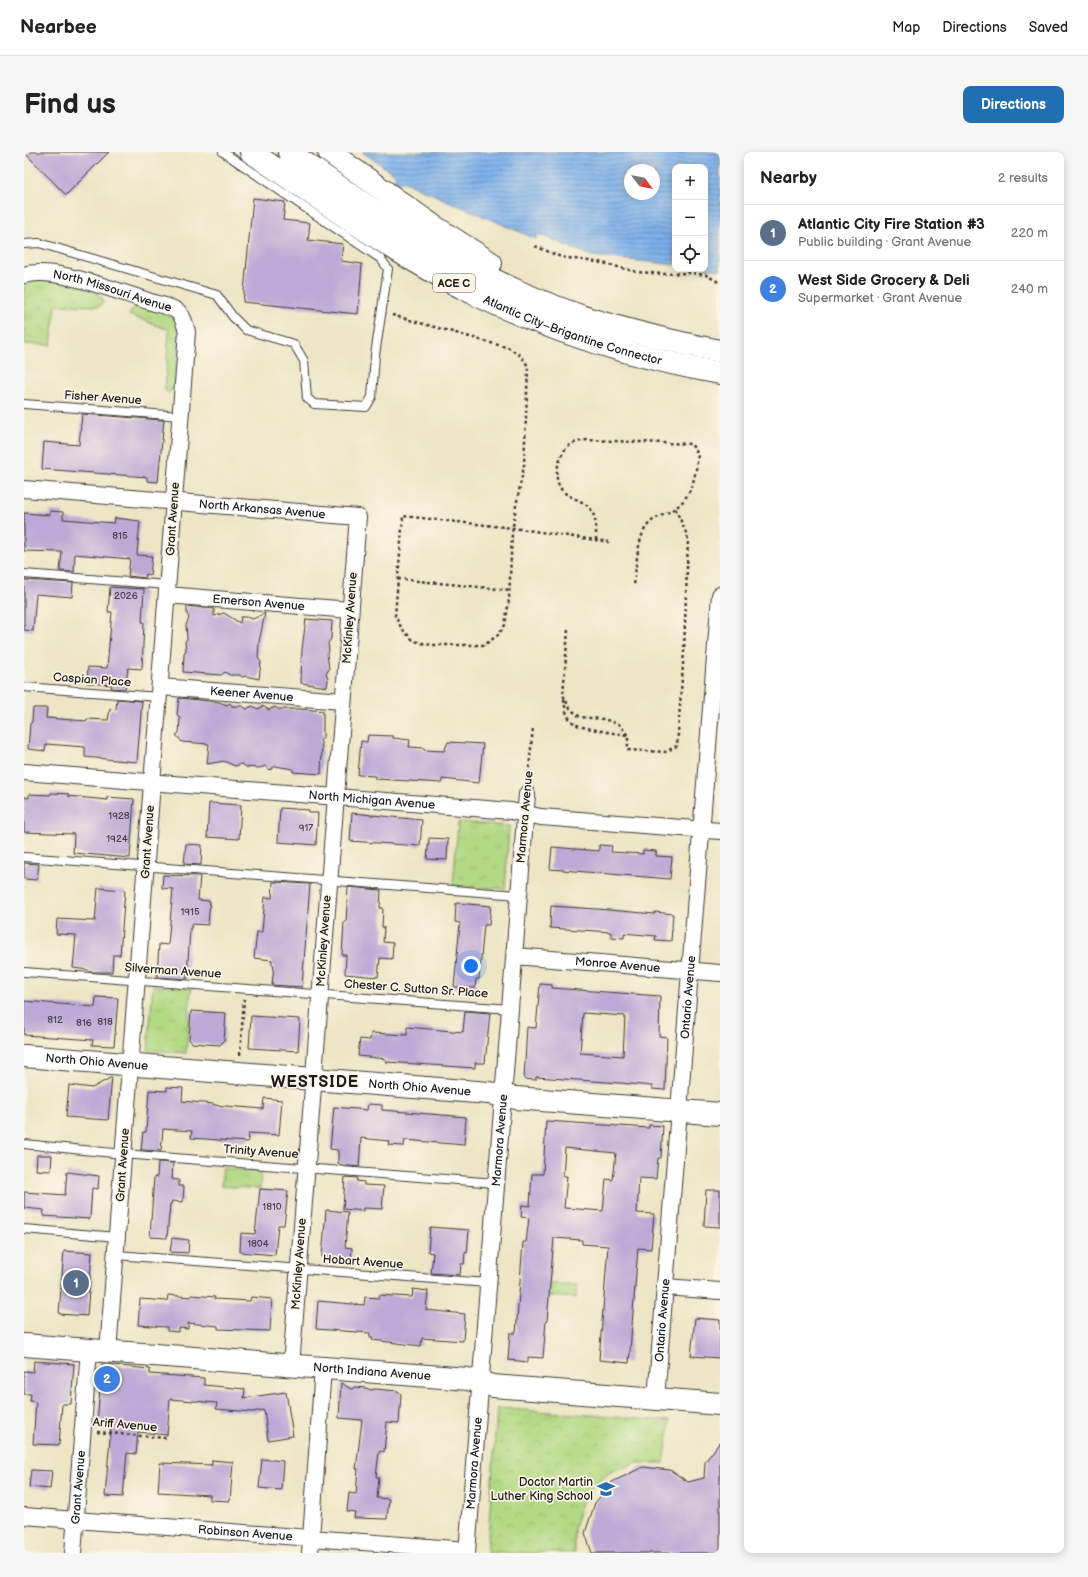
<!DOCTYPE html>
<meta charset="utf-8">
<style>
:root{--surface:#fff;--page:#f6f6f6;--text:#222;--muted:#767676;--line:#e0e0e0;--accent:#1f6fb2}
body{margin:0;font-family:"Balsamiq Sans",sans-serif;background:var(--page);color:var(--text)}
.controls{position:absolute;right:12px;top:12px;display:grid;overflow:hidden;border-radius:8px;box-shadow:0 2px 10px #0003}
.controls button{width:36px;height:36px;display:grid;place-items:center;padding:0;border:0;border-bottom:1px solid var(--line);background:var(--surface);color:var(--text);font:20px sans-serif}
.compass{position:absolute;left:600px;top:12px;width:36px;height:36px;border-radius:50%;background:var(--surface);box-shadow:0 2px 10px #0003;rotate:122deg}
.you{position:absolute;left:447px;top:814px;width:14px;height:14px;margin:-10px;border:3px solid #fff;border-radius:50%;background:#1a73e8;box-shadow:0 0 0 6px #1a73e833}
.badge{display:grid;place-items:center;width:26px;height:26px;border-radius:50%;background:var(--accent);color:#fff;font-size:13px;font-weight:700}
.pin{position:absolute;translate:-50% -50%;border:2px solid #fff;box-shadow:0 1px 4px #0006}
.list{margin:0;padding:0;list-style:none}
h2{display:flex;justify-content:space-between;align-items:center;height:52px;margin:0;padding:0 16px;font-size:17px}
h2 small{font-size:13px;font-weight:400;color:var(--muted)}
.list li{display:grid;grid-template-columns:26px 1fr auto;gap:12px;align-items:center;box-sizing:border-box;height:56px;padding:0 16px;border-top:1px solid var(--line)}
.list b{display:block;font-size:15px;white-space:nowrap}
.list p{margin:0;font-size:13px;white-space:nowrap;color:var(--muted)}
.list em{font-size:13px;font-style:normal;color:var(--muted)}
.icon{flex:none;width:22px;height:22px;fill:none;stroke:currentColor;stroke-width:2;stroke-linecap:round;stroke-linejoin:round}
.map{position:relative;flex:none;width:696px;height:1401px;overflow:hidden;border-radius:8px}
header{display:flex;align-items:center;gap:24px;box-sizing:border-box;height:56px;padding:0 20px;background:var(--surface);border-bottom:1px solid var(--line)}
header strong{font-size:19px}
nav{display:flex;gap:22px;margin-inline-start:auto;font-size:14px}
.intro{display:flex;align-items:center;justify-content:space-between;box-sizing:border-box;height:96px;padding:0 24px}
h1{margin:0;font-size:28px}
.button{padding:10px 18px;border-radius:8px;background:var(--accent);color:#fff;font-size:14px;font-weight:700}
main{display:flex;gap:24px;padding:0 24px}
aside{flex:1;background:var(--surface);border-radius:8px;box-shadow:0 2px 10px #0003}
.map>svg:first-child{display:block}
.grass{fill:url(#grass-tufts);stroke:#677a50}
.park{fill:url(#park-crowns);stroke:#677a50}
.water{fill:url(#water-rules);stroke:#4c6683;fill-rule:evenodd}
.building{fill:#bbaad6;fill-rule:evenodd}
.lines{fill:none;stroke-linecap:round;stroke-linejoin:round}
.lane-casing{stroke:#3b3a35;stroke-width:10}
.street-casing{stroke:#3b3a35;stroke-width:18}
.secondary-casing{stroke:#3b3a35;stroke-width:24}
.highway-casing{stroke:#3b3a35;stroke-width:24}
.path{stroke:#3b3a35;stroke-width:2.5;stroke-dasharray:3 3;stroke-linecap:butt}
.lane{stroke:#fff;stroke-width:8}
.street{stroke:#fff;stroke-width:16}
.secondary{stroke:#fff;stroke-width:22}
.highway{stroke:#fff;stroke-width:22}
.labels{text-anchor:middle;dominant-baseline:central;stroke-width:3.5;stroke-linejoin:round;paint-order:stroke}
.number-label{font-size:10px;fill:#44404a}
.shield{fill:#fcf5e5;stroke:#5f5d58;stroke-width:1}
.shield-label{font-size:11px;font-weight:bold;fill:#1c1c1c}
.street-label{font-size:12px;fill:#1c1c1c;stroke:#fcf5e5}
.poi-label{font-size:12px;fill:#1c1c1c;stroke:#fcf5e5;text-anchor:end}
.district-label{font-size:16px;font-weight:bold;letter-spacing:1px;fill:#1c1c1c;stroke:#fcf5e5}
</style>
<header>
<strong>Nearbee</strong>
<nav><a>Map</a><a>Directions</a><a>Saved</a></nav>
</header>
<div class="intro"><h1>Find us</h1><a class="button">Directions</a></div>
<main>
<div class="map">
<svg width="696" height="1401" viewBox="0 0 696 1401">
<defs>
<pattern id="grass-tufts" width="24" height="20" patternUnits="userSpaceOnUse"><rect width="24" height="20" fill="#b2d983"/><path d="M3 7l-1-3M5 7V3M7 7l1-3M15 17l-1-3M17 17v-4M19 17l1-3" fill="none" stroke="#98ba71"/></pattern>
<pattern id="park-crowns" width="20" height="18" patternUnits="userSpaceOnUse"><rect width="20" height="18" fill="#b2d983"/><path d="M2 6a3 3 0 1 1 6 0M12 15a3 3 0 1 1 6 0" fill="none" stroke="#98ba71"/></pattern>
<pattern id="water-rules" width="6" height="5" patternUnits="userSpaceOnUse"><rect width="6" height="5" fill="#7db0ea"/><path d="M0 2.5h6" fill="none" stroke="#668ebd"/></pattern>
</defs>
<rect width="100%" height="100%" fill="#fcf5e5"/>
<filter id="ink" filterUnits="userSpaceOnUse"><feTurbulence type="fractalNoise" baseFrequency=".025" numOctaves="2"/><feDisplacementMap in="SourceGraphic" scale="8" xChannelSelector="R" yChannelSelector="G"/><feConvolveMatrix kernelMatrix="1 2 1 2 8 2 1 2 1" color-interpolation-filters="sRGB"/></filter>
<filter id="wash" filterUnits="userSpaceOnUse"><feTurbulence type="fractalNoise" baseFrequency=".012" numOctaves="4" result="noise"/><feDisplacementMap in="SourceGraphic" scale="16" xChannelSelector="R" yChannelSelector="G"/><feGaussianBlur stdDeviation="0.9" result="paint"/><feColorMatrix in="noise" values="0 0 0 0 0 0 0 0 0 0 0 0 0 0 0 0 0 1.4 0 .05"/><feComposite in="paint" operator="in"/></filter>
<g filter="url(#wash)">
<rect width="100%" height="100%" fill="#ede5c5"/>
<g class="grass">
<path d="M8,127C24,129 74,132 79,148L78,152L75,154L32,153L27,193L0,192V131Z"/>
<path d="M113,154C126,155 149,159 154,173C158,184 151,223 149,236L145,241L141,238L145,178L105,163L108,158Z"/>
<path d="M434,670L485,674L481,737L429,734Z"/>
<path d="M129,833L167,836L162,901L124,898Z"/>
<path d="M199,1015L205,1017L237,1019L236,1037L197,1034Z"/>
<path d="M526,1131L553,1133L552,1146L525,1144Z"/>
</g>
<path class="park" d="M473,1256L646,1269L640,1311H614L588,1319L567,1336L558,1350L550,1376V1401H463Z"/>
<path class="water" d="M338,0H696V118L681,116V15H651V113L568,104L514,82L512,87L378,29L376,31L369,29L372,24L371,22ZM606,18H630V42H606Z"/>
<g id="blocks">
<g class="building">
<path d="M0,0H85L42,43Z"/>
<path d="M229,46L261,50L259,68L286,71L284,88L319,92L317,109L338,112L334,162L219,150Z"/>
<path d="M58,262L140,268L134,330L123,329V325L18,317L20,290L55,293Z"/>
<path d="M26,359L39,360V367L90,371L91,366L116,369L113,403L128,404L126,423L122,422L121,426L104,424L106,407L51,402L50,420L36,419L38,400L0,399V361L26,363Z"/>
<path d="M0,428L49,431L48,445L12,442L9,479L0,478Z"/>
<path d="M86,435L120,437L118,470H120L118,517L104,516L101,537L87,536L88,533L63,531L64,515L83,516L88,460H84Z"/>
<path d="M163,454L190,457V464L200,461L216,471L217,465H223L229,467L241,461L235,490L234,506L237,510L235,527L221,524L218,525L216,523H206L201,520L197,523L159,520L160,502L162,498L161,490L163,487L162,473L165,466L163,462Z"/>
<path d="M282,467L308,469L307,487L304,491L305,499L303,502L305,517L302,522L304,527L303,535L277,531L278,497Z"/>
<path d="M155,546L195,550L203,553L206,551L208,554H218L223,557L228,554L234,557L239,554L245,558L251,555L254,557H279L299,559V585L296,589L298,593L297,622L269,620V617L251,614L246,618L241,614L236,616L222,615L218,612L211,614L200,609L183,612L185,592L158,590L152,583L155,581L156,566L153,562Z"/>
<path d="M93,547L118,549L113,610L61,605V595L22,592L21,599L4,597L6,572L8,570L9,556H23L22,566L63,569V567L84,568L86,557L92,558Z"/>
<path d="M344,583L369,584V586L386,588L385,595L400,596V598L420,599L424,590L459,592L455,631L418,627V631L369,628L351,627V624L334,623L337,589L343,590Z"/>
<path d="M27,641L45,642L44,644L83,648V645L110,647L106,706L49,701L50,682L0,680V645L5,646V642L26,643Z"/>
<path d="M185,651L217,653L215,687L183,685Z"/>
<path d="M256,656L285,658V661H294L292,693L254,690Z"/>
<path d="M328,661L398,668L396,694L326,689Z"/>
<path d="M405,686L424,687L423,708L403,707Z"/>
<path d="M162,692L178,693L177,713L160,712Z"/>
<path d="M575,693L588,694L587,700L619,702V698L632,699V704L648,705L646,727L526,717L528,695L575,699Z"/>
<path d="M0,711L15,712L13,728L0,727Z"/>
<path d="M139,723L176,724L174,748L186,749L184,773L168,772L167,776H166L163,827L133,825L135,792L144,793L149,737L138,736Z"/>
<path d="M249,730L286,732L278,835L248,833L250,813H248V808L230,806L233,780H238L241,745L248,746Z"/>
<path d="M324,735L357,738L356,756H359L358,775H360L359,790L369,791L368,807L356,806L354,825L321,822L322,803H318L320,770H322Z"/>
<path d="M74,736L101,738L96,803H89L88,820H66L64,818L49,816L52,783L32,782L33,767L71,769Z"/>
<path d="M432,751L467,754L465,773H460L455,827H452L451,836L430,835L436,771L431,770Z"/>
<path d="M527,754L573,757L631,762V760L649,762L647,789L631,788L632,784L600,781V786L587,785V780L526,776Z"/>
<path d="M516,832L528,833V836L636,844L635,884L643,885L641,938L628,937V934L596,931L512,925V928L500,927L503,875L512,876ZM559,861L601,864L599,904L556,901Z"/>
<path d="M72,845L94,846L90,894L68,893L69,888L0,883V849L71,855Z"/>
<path d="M167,859L202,861L200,889L196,893L168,891L165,887Z"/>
<path d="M441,859L466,861L461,911H451V916L362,910V907L334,904L336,887L346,888L347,881L383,883V875L439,880Z"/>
<path d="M227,864L276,867L274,899L225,896Z"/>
<path d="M88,925L84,968L42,965L45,933L68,936Z"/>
<path d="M143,935L159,936L158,949L190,952V953L239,957L240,946L258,948L255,983L225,981L224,990L167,986L168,979L139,977L137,999L117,998L119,980H122L125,938L143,939Z"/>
<path d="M344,952L358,953V958L442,965L440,993L381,988L380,994L364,993L365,989L337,986L335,1015L317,1013L314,1011V998L306,997L310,955L343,958Z"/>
<path d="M522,969L625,976V973L639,974L637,1006H634L632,1027L615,1026L613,1061L630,1062L627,1097L614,1096L605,1211L575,1208L584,1094L558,1092V1088L530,1086L523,1169H522L519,1206L504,1205V1210L484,1208L486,1181H492L499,1090H502L505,1066L497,1065L498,1053L506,1054L508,1022H519ZM541,996L592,1001L589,1028L582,1027L579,1059L540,1056L543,1024H539Z"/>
<path d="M13,1003H28L27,1019L12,1018Z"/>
<path d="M134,1010L149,1011L148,1027L155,1028V1034H160L159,1050L148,1049L147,1052H146L143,1086L126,1085L130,1025H133Z"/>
<path d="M43,1020L75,1024L74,1037L68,1036L66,1067L19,1064L20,1058L0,1056V1040L41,1043Z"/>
<path d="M321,1025L334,1026L333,1029L340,1030V1033L360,1034L358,1057L339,1056V1059L319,1057Z"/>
<path d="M236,1037L264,1039L260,1073H254L251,1103L216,1100L217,1081L231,1082Z"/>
<path d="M682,1038H696V1075L680,1074Z"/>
<path d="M302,1058L324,1060L321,1095L328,1096L327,1107L298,1105Z"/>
<path d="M406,1075L445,1078L443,1101L441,1100L440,1112H437L436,1123L407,1121L409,1101L404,1100Z"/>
<path d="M148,1086L165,1088L164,1101L146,1100Z"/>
<path d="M40,1099L68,1101L63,1164L35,1162Z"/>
<path d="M389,1137L404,1139L402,1158L441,1162L439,1189L398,1186L397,1194L348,1188L349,1185H346V1181L292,1177L294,1149L340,1153L341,1145L355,1146V1143L388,1145Z"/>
<path d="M144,1143L167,1145V1143L191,1145L190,1147L226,1149L227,1145L248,1147L246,1179L194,1177V1174L164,1171V1177L155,1176V1180L143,1179V1175L114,1173L116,1147L143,1149Z"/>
<path d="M671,1166L696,1168V1206L667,1204Z"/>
<path d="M10,1209L50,1212L47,1252H38L35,1293L9,1292L12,1250L6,1249L7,1242H0V1219L9,1220Z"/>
<path d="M78,1212L126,1217V1222L180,1226V1233L221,1237L220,1246L262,1240L269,1284L244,1288L240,1258L228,1260L192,1257L193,1251L146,1247L143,1283L114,1280L112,1302L103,1301L99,1345L81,1344L87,1275L73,1273Z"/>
<path d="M317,1231L327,1237L331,1235L342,1236L347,1238L351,1237L374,1239L377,1242L375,1271L363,1270L360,1300L355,1299L352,1325H355L353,1346L365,1347L363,1367L330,1366L331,1360L323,1359L325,1341L332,1342L334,1317H332L338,1268L315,1266Z"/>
<path d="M696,1290V1401H568L561,1381L571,1351L588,1330L619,1315L646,1318L664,1330L680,1326L681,1310Z"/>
<path d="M238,1307L259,1309L257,1338L235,1336Z"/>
<path d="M188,1308L209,1310L206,1349L186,1348V1343L134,1340L136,1311L188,1313Z"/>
<path d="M7,1318L28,1319L26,1337L5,1335Z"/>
</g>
</g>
</g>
<g filter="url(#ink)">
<use href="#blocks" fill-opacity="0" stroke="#3b3a35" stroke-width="1"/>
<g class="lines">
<g class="lane-casing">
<g id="lane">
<path d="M0,92L15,91L193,143L209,165L222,178L270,192L280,209L283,246L290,252L342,255L348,245L351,203L364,117L357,107L199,0"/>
<path d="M0,252L157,264"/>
<path d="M0,422L144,433"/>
<path d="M0,535L135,545"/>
<path d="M0,705L495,743"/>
<path d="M0,820L486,857"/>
<path d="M0,992L99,1002L472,1031"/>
<path d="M0,1077L93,1085"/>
<path d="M92,1103L464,1131"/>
</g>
</g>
<g class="street-casing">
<g id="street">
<path id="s1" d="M0,123C30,114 93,139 124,149C131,152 147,154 153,159C159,163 161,173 163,180L84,1199"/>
<path id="s2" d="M0,337L334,365L267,1214"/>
<path id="s3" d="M143,443L326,458"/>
<path id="s4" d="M136,535L319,549"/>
<path id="s5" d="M0,620L487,659L517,665L696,679"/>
<path id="s6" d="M491,804L696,821"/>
<path d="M641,1135L696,1139"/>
<path id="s7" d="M632,1247L696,443"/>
<path id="s8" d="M0,1364L443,1398"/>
<path id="s9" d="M49,1401L65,1198"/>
<path d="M286,1401L299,1216"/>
<path id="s10" d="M443,1401L503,642"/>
</g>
</g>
<g class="secondary-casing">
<g id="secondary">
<path id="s11" d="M0,904L465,941L492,946L696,962"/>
<path id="s12" d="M0,1193L444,1227L469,1234L696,1252"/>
</g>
</g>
<g class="highway-casing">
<g id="highway">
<path id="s13" d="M227,0C301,50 374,105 455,144C531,181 612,206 696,221"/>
<path d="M265,0C308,30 351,61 396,88C451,121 511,150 572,169C613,181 654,191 696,199"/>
<path d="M305,0L408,73L467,111"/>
</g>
</g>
<g class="path">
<path d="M511,94L537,105L579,111L613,120L640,122L667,121L682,123L696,131"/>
<path d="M368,163L485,196L497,204L504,214L500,314L492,354L488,381L485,448L481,473L474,483L460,493H407L390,489L378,477L371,464L379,364L489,376L585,390"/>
<path d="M572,388C572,378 573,367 567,358C562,350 552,348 544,343C530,335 531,319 537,305C542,292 550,290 563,288L667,292L674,302C672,323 668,347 648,358C638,365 631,364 623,374C613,386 612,418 610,434"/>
<path d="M374,427L486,438"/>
<path d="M544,478L539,543L545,555L551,561L556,565L580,567L596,573L604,584V598L641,600L653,594L660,499L664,387L661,378L651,356"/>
<path d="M540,547C541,556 542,566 551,572C556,576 594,582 604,583"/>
<path d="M504,628L509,575"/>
<path d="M216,903L220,847"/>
<path d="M73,1280L142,1286"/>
</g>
<use href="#lane" class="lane"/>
<use href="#street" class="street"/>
<use href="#secondary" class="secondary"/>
<use href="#highway" class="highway"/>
</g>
</g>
<defs>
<g id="school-bare" transform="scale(1.38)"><path d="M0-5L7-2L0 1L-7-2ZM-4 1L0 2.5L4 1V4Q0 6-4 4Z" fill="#1f6fb2" stroke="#fcf5e5" stroke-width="2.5" paint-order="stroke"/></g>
</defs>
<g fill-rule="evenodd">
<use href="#school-bare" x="582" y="1337"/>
</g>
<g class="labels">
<g class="number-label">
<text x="96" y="384">815</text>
<text x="102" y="444">2026</text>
<text x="95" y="664">1928</text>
<text x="282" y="676">917</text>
<text x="93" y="687">1924</text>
<text x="166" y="760">1915</text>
<text x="31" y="868">812</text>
<text x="81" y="870">818</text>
<text x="60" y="871">816</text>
<text x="248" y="1055">1810</text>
<text x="234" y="1092">1804</text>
</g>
<rect class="shield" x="409" y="122" width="42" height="18" rx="3"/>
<g class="shield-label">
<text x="430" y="131">ACE C</text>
</g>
<g class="street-label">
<text stroke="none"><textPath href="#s1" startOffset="91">North Missouri Avenue</textPath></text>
<text stroke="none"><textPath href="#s13" startOffset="370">Atlantic City–Brigantine Connector</textPath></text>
<text transform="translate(79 246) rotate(4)">Fisher Avenue</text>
<text stroke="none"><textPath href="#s2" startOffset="239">North Arkansas Avenue</textPath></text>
<text transform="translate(149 367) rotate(-86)">Grant Avenue</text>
<text stroke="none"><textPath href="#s3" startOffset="92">Emerson Avenue</textPath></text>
<text transform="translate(326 466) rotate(-86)">McKinley Avenue</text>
<text transform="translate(68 528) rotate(4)">Caspian Place</text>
<text stroke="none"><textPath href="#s4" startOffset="92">Keener Avenue</textPath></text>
<text stroke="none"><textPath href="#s5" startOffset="349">North Michigan Avenue</textPath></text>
<text transform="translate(501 665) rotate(-85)">Marmora Avenue</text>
<text transform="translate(124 690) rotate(-86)">Grant Avenue</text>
<text transform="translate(300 789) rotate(-86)">McKinley Avenue</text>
<text stroke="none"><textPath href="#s6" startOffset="103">Monroe Avenue</textPath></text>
<text transform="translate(149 819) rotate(4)">Silverman Avenue</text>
<text transform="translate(392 837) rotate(4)">Chester C. Sutton Sr. Place</text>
<text stroke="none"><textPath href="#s7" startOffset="403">Ontario Avenue</textPath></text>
<text stroke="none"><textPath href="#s11" startOffset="73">North Ohio Avenue</textPath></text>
<text stroke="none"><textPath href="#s11" startOffset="397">North Ohio Avenue</textPath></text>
<text stroke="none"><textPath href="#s10" startOffset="414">Marmora Avenue</textPath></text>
<text transform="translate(237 1000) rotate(4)">Trinity Avenue</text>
<text transform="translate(99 1013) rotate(-86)">Grant Avenue</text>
<text transform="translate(339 1110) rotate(4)">Hobart Avenue</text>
<text transform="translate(275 1112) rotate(-86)">McKinley Avenue</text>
<text stroke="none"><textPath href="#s7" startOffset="79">Ontario Avenue</textPath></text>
<text stroke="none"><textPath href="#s12" startOffset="349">North Indiana Avenue</textPath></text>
<text transform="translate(101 1273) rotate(5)">Ariff Avenue</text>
<text stroke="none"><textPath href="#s10" startOffset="90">Marmora Avenue</textPath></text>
<text stroke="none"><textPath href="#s9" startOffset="66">Grant Avenue</textPath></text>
<text stroke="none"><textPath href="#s8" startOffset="222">Robinson Avenue</textPath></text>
</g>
<g class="poi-label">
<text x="569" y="1330">Doctor Martin<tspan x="569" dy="14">Luther King School</tspan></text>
</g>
<g class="district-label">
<text x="291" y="930">WESTSIDE</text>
</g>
</g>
</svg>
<div class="controls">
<button>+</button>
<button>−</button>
<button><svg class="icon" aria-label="locate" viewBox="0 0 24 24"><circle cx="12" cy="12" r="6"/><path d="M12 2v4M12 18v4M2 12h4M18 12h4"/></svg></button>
</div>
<svg class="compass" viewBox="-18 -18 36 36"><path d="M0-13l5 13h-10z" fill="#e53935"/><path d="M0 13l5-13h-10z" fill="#767676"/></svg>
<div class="you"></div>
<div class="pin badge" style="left:52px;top:1131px;background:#5c6f8a">1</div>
<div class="pin badge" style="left:83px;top:1227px;background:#3f7fe0">2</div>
</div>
<aside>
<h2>Nearby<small>2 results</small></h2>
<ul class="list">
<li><span class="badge" style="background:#5c6f8a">1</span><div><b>Atlantic City Fire Station #3</b><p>Public building · Grant Avenue</p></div><em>220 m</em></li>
<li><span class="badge" style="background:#3f7fe0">2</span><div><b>West Side Grocery &amp; Deli</b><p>Supermarket · Grant Avenue</p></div><em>240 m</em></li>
</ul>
</aside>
</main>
